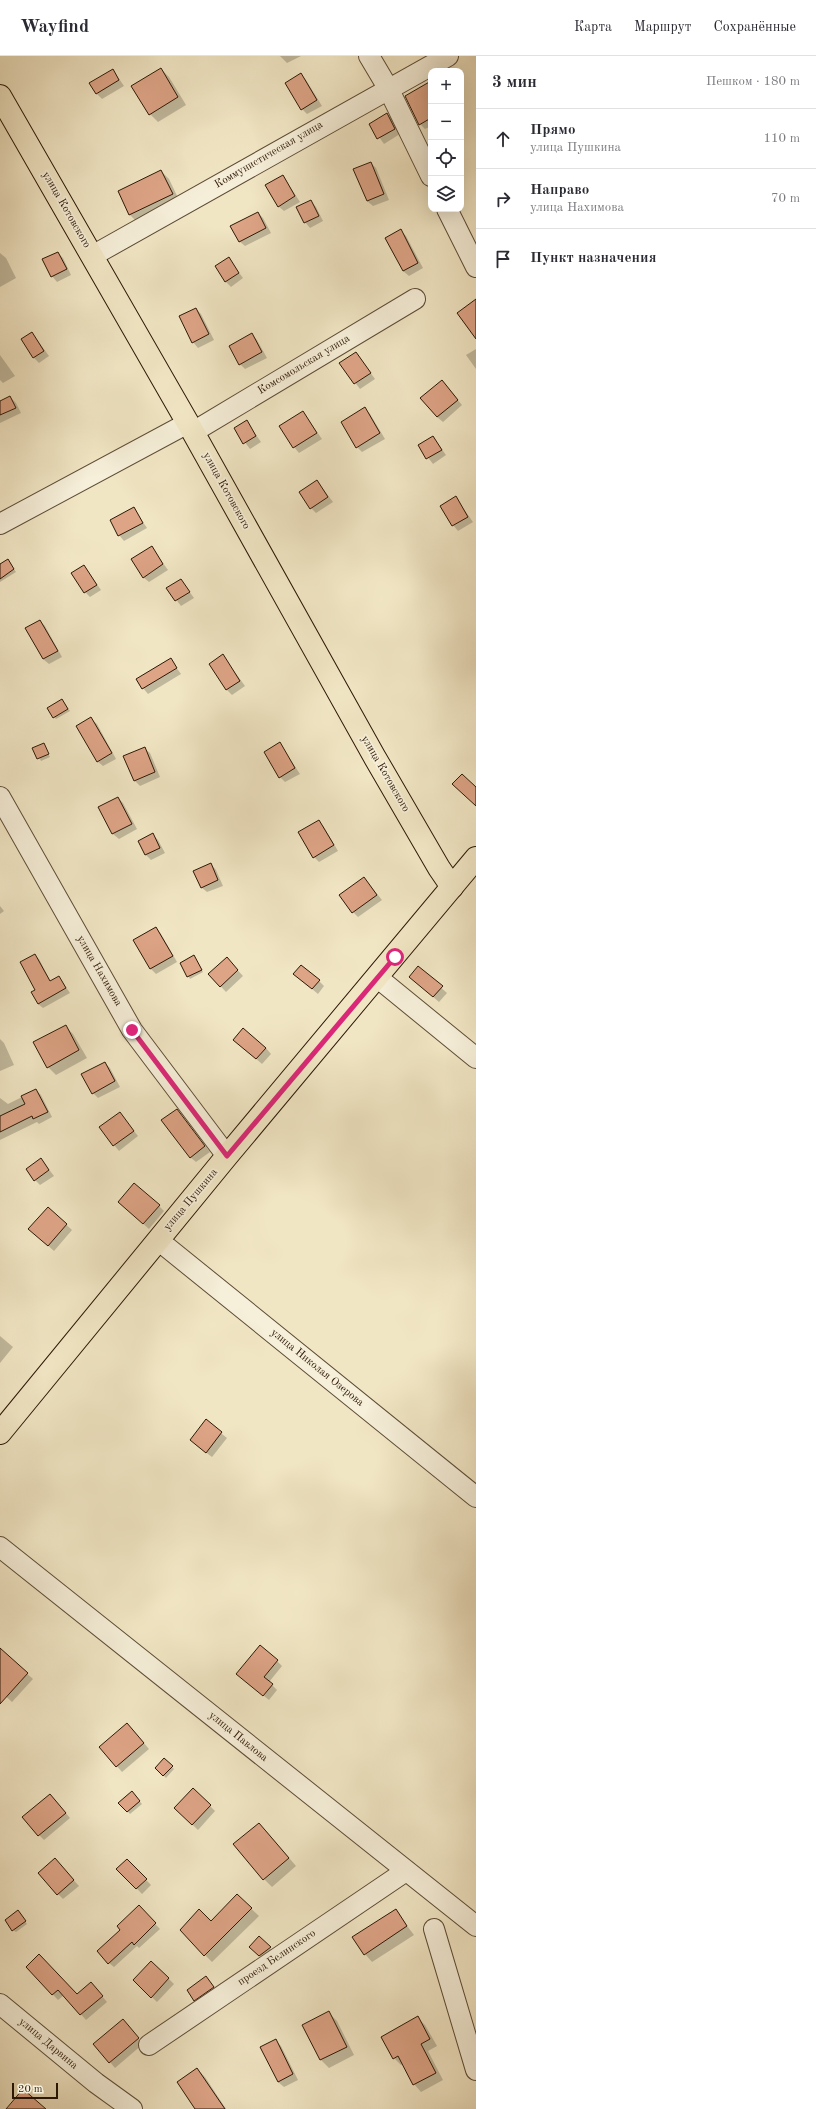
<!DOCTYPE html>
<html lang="ru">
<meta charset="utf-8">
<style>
:root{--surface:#fff;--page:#f7f7f7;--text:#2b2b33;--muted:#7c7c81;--line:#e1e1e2}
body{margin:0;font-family:"Old Standard TT",serif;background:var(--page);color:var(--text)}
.controls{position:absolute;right:12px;top:12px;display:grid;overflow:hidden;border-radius:8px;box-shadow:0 4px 16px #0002}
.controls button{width:36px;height:36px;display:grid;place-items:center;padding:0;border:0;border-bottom:1px solid var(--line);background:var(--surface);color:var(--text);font:20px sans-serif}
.scale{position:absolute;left:12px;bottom:10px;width:46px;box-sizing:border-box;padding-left:4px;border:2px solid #2d1806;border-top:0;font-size:11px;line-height:14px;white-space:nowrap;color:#2d1806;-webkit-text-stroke:3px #f6efd9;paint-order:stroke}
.stop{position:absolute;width:12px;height:12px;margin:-9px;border:3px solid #db2777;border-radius:50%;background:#fff}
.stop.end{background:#db2777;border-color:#fff;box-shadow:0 1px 4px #0008}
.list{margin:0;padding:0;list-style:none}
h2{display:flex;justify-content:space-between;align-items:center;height:52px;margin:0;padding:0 16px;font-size:17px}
h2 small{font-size:13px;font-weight:400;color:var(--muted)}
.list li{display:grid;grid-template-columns:26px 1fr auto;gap:12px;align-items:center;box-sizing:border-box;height:60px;padding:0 16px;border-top:1px solid var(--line)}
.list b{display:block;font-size:15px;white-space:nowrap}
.list p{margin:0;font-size:13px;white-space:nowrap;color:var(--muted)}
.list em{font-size:13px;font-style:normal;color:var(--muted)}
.icon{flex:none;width:22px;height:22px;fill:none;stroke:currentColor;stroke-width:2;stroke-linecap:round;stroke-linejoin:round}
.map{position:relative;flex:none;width:476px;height:2053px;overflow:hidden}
header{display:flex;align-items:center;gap:24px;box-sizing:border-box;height:56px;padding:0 20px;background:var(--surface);border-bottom:1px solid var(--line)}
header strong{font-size:19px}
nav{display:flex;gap:22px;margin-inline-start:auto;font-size:14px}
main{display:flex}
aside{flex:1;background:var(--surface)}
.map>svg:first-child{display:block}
.shadow{fill:#0003}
.building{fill:#dda486;stroke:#2d1806}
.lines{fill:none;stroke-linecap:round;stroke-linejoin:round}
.minor-casing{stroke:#5e4c36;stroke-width:22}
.major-casing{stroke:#2d1806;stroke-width:24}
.minor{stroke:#f6efd9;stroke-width:20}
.major{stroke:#f1e6c4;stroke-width:22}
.route{stroke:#db2777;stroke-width:5}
.labels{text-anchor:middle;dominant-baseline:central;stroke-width:3.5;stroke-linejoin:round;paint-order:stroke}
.street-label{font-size:11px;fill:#2d1806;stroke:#f6efd9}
</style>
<header>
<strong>Wayfind</strong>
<nav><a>Карта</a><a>Маршрут</a><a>Сохранённые</a></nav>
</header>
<main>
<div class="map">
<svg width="476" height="2053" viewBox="0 0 476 2053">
<rect width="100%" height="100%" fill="#f1e6c4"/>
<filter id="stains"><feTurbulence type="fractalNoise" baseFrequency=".005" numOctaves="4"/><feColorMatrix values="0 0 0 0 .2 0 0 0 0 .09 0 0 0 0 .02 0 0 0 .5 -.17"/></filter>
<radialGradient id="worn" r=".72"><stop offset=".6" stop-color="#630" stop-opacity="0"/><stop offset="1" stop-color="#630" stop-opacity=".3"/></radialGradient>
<g class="shadow">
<path d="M280,0H301L287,7Z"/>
<path d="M161,13L169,21L186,49L158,66L150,58Z"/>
<path d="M113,14L124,30L102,43L97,38Z"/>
<path d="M301,19L306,24L322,50L307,58L302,53Z"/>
<path d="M431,32V70L425,73L420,68Z"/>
<path d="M387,58L393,64L400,78L384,88L370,68Z"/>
<path d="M371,107L376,112L389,144L373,150L367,145Z"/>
<path d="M161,115L169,123L180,146L138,167L130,159L119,135Z"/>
<path d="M283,120L300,146L284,155L278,150Z"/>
<path d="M311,145L316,151L323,165L310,172L305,166Z"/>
<path d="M258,157L263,162L271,177L245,190L239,185Z"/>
<path d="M401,175L406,180L423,212L409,220L403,215Z"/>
<path d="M0,197L6,202L16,222L0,231Z"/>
<path d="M58,197L63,202L71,219L57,226L52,220Z"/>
<path d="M228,202L243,222L231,231L225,225Z"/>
<path d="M196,253L201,258L214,284L198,292L193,286Z"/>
<path d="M32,277L49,300L39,307L34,302Z"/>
<path d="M252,278L257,284L267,302L245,313L240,308Z"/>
<path d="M476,293V313L466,299Z"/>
<path d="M356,297L375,323L360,333L341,308Z"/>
<path d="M0,299L15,320L3,327L0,324Z"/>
<path d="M447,331L462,349L443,366L437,361Z"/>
<path d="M10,341L16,347L21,357L0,367V346Z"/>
<path d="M365,353L370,358L385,383L362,396L357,391Z"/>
<path d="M303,356L322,383L299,397L294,391Z"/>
<path d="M247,366L261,386L250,393L235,373Z"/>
<path d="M433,381L446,399L433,408L419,390Z"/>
<path d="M317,425L333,446L316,457L311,452Z"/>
<path d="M456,442L473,466L458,475L453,469Z"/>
<path d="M134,453L147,472L124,485L119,479Z"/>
<path d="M151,491L168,514L149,526L143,521Z"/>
<path d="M10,507L16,516L0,526V509Z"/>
<path d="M84,510L101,534L90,541L85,536Z"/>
<path d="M181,524L194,542L181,550L168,533Z"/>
<path d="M40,565L45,570L62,601L49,608L43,603L26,573Z"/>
<path d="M223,600L245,630L232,639L226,633Z"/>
<path d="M170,603L181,618L148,638L143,632Z"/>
<path d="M62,644L70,655L56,663L54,661Z"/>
<path d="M91,663L97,668L116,703L103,710L97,705Z"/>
<path d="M43,688L50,701L41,705L34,693Z"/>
<path d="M280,688L300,718L285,726L280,721Z"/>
<path d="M144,692L150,697L160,721L140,730L135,725Z"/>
<path d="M118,742L123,747L137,773L119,783L113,778L99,752Z"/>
<path d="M319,765L324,771L338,795L319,806L314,801Z"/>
<path d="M152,778L158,784L165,797L151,804L146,799L139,785Z"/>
<path d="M211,808L216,814L223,830L207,836L201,831Z"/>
<path d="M364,822L382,844L358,861L353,856Z"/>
<path d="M0,850L4,855L0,858Z"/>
<path d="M156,872L161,878L177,906L156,918L151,913L135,884Z"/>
<path d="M35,899L39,903L51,926L59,921L70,937L43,952L38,948L36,934Z"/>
<path d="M194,901L203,916L190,923L181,907Z"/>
<path d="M232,908L243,920L226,936L209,918Z"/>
<path d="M418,911L447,937L439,946L416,926Z"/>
<path d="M300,923L319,925L324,930L318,938Z"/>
<path d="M65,970L73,978L87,1002L56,1019L48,1011Z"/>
<path d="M0,983L4,987L14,1009L0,1015Z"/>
<path d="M240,989L266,992L271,998L262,1008Z"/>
<path d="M105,1007L110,1012L120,1031L98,1042L93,1037Z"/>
<path d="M36,1034L41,1039L52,1061L39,1068L37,1066L0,1084V1042L8,1048Z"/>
<path d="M177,1054L210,1096L196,1106L190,1101Z"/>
<path d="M120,1058L138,1080L119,1095L114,1089Z"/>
<path d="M41,1103L54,1120L40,1129L35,1124Z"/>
<path d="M119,1146L159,1150L164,1155L149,1173Z"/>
<path d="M48,1152L72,1174L54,1195L35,1178Z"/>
<path d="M0,1280L13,1291L0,1307Z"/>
<path d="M206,1365L227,1382L212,1401L196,1389Z"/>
<path d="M0,1594L33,1623L12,1646L0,1635Z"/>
<path d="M277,1605L282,1610L269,1626L277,1634L269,1644L243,1623Z"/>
<path d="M132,1673L149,1693L122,1716L100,1691Z"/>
<path d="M164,1703L174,1713L166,1722L156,1712Z"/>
<path d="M193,1733L215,1755L198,1774L175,1752Z"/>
<path d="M134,1739L142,1748L130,1758L120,1747Z"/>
<path d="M55,1744L70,1762L44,1784L39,1779Z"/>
<path d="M267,1776L296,1810L272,1831L264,1823Z"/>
<path d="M127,1804L151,1829L142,1838L118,1813Z"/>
<path d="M60,1809L79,1830L63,1843L58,1838Z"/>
<path d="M237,1839L259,1860L212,1906L205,1899L211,1866Z"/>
<path d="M139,1851L160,1873L139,1892L137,1890L114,1911L109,1907L122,1874Z"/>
<path d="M395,1854L414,1879L372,1906L365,1898Z"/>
<path d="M20,1858L27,1868L16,1876L13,1874Z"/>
<path d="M259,1882L272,1894L262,1902L250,1891Z"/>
<path d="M151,1906L174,1928L157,1946L134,1924Z"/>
<path d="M27,1911L77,1939L96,1933L107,1946L86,1964L64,1939L58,1944Z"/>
<path d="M206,1921L218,1937L200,1949L195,1944Z"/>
<path d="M329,1957L337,1965L354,1999L329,2012L321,2004L304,1969Z"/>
<path d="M418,1962L425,1969L437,1990L428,1995L443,2024L421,2036L414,2028L403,2008L401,2009L394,2002Z"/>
<path d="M128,1970L143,1988L115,2012L110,2006Z"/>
<path d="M276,1985L281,1990L298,2024L284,2031L278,2026Z"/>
<path d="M197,2013L205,2021L226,2053H196Z"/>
</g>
<g class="building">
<path d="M161,12L178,41L149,59L131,30Z"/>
<path d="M113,13L119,24L96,38L89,27Z"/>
<path d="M301,17L317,44L301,54L285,27Z"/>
<path d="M431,25V62L419,69L405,40Z"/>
<path d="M387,57L395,73L377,83L369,68Z"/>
<path d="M371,106L384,138L367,145L353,113Z"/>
<path d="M161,114L173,138L129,159L118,135Z"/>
<path d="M283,119L295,140L278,151L265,129Z"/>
<path d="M311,144L319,160L304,167L296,151Z"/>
<path d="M258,156L266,172L239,186L230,170Z"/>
<path d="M401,173L418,207L403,215L385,182Z"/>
<path d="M58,196L67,213L51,221L42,203Z"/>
<path d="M229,201L239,217L225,226L215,210Z"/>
<path d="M476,243V283L457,257Z"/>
<path d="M196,252L209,278L192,287L179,260Z"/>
<path d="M32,276L44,295L33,302L21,283Z"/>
<path d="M252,277L262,296L239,309L229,290Z"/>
<path d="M356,296L371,317L354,328L339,307Z"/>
<path d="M442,324L458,344L437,361L420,342Z"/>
<path d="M10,340L16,352L0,359V345Z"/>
<path d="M365,351L380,377L356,392L341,366Z"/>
<path d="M303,355L317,377L293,392L279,370Z"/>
<path d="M247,364L256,380L243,388L234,372Z"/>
<path d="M433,380L442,394L426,403L418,389Z"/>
<path d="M317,424L328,441L310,453L299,436Z"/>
<path d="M456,440L468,461L452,470L440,450Z"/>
<path d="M134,451L143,467L118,480L110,464Z"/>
<path d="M152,490L163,508L143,522L131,503Z"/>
<path d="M8,503L14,513L0,523V508Z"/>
<path d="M84,509L97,529L84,537L71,517Z"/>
<path d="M181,523L190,536L175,545L166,532Z"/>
<path d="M40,564L58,595L43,603L25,572Z"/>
<path d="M223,598L240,625L226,634L209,608Z"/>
<path d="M171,602L177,612L142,633L136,623Z"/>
<path d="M62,643L68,653L53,662L47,652Z"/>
<path d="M91,661L112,697L97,706L76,670Z"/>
<path d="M280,686L295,712L279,722L264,696Z"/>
<path d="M44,687L49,698L37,703L32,692Z"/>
<path d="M145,691L155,716L134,725L123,700Z"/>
<path d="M462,718L476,731V750L452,728Z"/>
<path d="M118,741L132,768L112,778L98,751Z"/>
<path d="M319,764L334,789L313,802L298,776Z"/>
<path d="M153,777L160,792L145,799L138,785Z"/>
<path d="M211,807L218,824L201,832L193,815Z"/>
<path d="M364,821L377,839L352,857L339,839Z"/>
<path d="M156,871L173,900L150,913L133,884Z"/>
<path d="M35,898L50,925L59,920L66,932L38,948L31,936L35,934L20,906Z"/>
<path d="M194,899L202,914L187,921L180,907Z"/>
<path d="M227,901L238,914L220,931L208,918Z"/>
<path d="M301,909L320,924L312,933L293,918Z"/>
<path d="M418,910L443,930L433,941L409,921Z"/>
<path d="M66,969L79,994L47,1012L33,986Z"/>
<path d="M243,972L266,992L256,1003L233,984Z"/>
<path d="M105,1006L115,1025L92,1038L81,1018Z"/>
<path d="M36,1033L48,1056L33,1063L32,1060L0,1076V1060L25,1048L21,1040Z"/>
<path d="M177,1053L205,1090L190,1102L161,1064Z"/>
<path d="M120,1056L134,1075L113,1090L99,1071Z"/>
<path d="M41,1102L49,1114L34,1125L26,1113Z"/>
<path d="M134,1127L160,1149L143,1168L118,1146Z"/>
<path d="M48,1151L67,1168L48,1190L28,1173Z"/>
<path d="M206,1363L222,1376L206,1397L190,1384Z"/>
<path d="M260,1589L278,1604L264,1621L273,1628L263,1640L236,1618Z"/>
<path d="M0,1592L28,1617L0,1648Z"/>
<path d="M127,1667L144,1687L116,1711L99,1691Z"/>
<path d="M164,1702L173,1710L163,1720L155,1712Z"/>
<path d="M193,1732L211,1749L192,1769L174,1752Z"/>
<path d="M132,1735L140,1745L127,1756L118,1747Z"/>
<path d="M50,1738L66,1757L38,1780L22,1761Z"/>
<path d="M259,1767L289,1802L263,1824L233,1788Z"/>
<path d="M55,1802L74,1824L57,1839L38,1817Z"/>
<path d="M127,1803L147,1823L136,1833L116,1813Z"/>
<path d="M237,1838L252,1852L204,1900L180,1874L199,1853L211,1865Z"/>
<path d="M139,1849L156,1867L134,1889L132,1886L108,1908L97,1895L120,1874L117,1870Z"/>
<path d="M396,1853L407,1870L364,1899L352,1881Z"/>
<path d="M18,1854L26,1865L12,1875L5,1864Z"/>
<path d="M259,1880L271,1891L259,1900L249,1891Z"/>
<path d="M39,1898L77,1938L91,1926L103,1940L80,1959L58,1934L52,1939L26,1911Z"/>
<path d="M151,1905L169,1922L151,1942L133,1924Z"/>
<path d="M206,1920L214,1931L194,1945L187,1934Z"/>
<path d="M329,1955L347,1991L320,2004L302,1969Z"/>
<path d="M418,1960L430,1983L421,1988L436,2017L413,2029L398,2000L393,2003L381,1981Z"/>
<path d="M123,1963L139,1982L109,2007L93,1988Z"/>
<path d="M276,1983L293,2018L278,2026L260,1991Z"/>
<path d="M197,2012L225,2053H195L177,2026Z"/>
<path d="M23,2033L46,2053H6Z"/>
</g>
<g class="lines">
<g class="minor-casing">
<g id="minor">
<path d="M369,0L388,32L431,120"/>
<path d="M447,153L476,211"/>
<path d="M92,200L448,0"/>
<path d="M193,376L415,243"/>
<path d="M0,468L188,367"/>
<path d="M0,741L132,974L227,1100"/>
<path d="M378,922L476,1002"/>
<path d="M158,1184L476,1441"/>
<path d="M0,1491L476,1870"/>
<path d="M434,1873L476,2014"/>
<path d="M0,1948L96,2027L132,2053"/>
<path d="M149,1989L406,1815"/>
</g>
</g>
<g class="major-casing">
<g id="major">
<path d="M0,40L193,376L374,700L439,812L452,831"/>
<path d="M0,1377L227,1100L476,802"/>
</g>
</g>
<use href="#minor" class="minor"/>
<use href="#major" class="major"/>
</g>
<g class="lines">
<path class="route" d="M132,974L227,1100L395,901"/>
</g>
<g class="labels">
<g class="street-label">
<text transform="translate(269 99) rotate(-30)">Коммунистическая улица</text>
<text transform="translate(66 154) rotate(60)">улица Котовского</text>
<text transform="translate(304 309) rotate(-31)">Комсомольская улица</text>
<text transform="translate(226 435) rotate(61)">улица Котовского</text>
<text transform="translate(385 718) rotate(60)">улица Котовского</text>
<text transform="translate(99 915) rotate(60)">улица Нахимова</text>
<text transform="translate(191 1144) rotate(-50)">улица Пушкина</text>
<text transform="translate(317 1312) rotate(39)">улица Николая Озерова</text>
<text transform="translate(238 1681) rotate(39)">улица Павлова</text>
<text transform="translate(277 1902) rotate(-34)">проезд Белинского</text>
<text transform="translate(48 1988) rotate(40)">улица Дарвина</text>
</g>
</g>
<rect width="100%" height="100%" filter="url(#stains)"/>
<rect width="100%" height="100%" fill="url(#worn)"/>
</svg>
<div class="controls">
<button>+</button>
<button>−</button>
<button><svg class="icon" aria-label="locate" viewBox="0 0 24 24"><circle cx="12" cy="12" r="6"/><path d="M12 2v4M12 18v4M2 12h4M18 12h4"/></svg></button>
<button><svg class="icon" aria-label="layers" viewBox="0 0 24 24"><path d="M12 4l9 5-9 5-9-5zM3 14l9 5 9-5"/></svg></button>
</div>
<div class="scale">20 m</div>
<div class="stop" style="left:395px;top:901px"></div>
<div class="stop end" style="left:132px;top:974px"></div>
</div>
<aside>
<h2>3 мин<small>Пешком · 180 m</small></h2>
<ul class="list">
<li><svg class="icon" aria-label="ahead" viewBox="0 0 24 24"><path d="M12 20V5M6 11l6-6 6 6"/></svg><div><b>Прямо</b><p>улица Пушкина</p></div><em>110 m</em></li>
<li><svg class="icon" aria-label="right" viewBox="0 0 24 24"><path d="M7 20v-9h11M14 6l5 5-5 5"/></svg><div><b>Направо</b><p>улица Нахимова</p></div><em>70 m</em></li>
<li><svg class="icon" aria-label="arrive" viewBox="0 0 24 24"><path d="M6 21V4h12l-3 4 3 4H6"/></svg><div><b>Пункт назначения</b></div></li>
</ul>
</aside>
</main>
